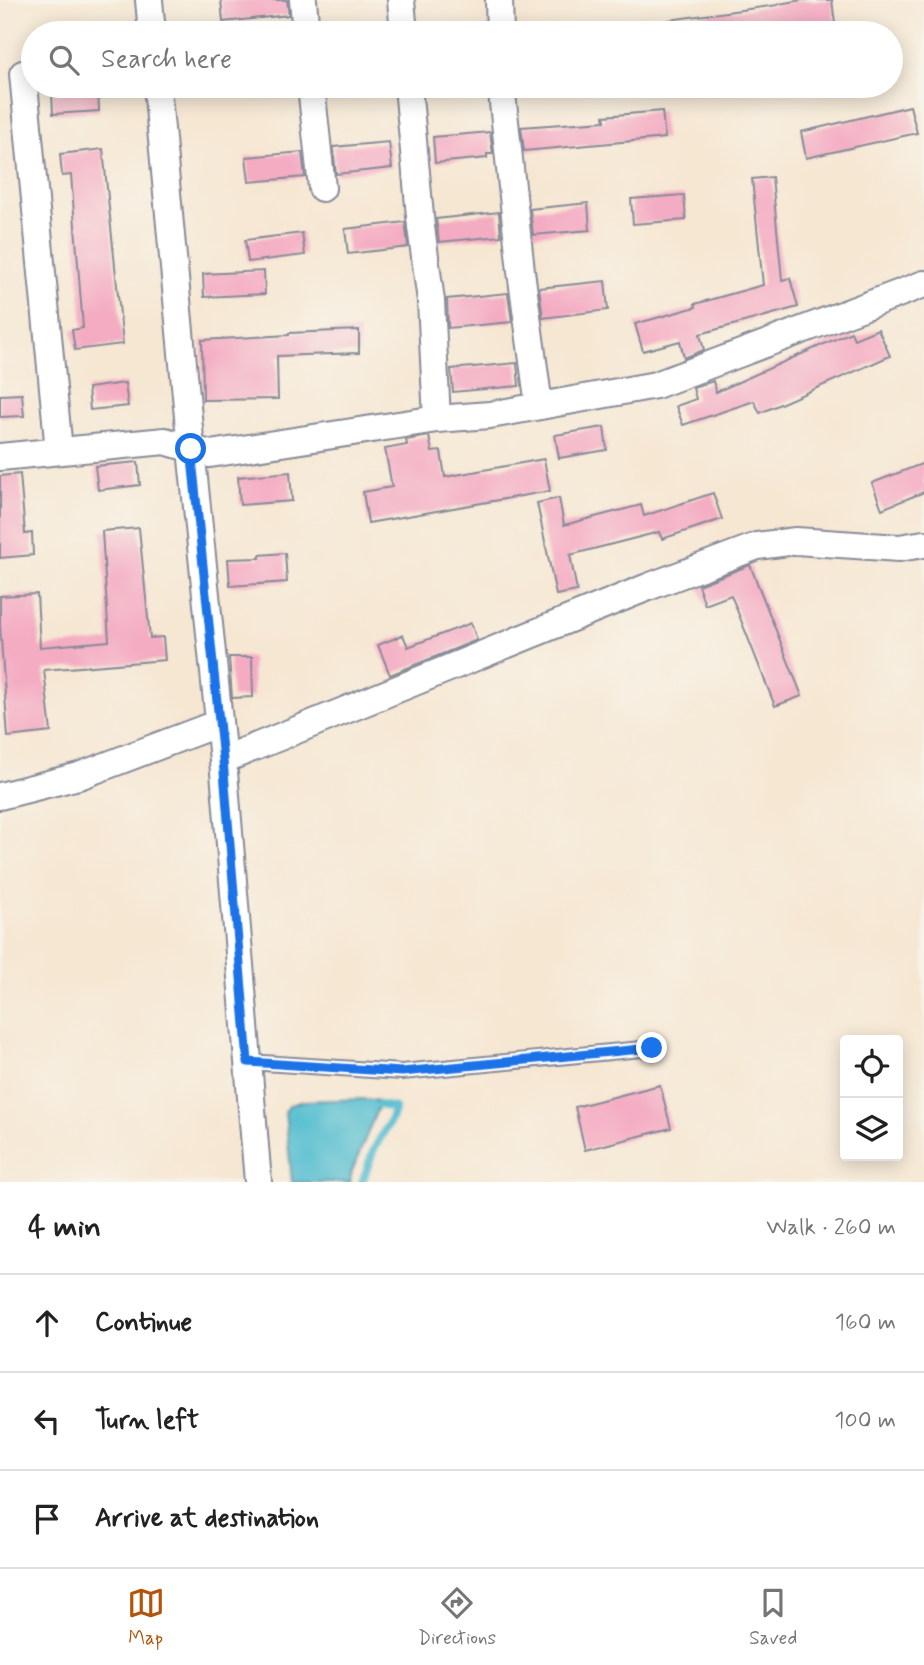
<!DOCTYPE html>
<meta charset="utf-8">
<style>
:root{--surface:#fff;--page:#f6f6f6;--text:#222;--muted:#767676;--line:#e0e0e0;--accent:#b45309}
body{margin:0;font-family:Mynerve,sans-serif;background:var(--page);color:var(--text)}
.controls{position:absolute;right:21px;bottom:21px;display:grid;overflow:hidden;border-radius:7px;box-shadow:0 4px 18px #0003}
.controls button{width:63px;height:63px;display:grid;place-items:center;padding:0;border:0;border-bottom:2px solid var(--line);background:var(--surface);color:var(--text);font:35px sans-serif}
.stop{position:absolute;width:21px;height:21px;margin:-16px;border:5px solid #1a73e8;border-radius:50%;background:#fff}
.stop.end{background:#1a73e8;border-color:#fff;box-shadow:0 2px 7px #0008}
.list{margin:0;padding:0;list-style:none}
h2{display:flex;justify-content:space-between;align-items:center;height:91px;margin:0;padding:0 28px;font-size:30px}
h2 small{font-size:23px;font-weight:400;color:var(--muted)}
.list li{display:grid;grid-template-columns:46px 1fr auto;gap:21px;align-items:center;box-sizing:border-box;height:98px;padding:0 28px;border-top:2px solid var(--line)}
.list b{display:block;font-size:26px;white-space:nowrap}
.list em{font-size:23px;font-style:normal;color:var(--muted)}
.icon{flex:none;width:38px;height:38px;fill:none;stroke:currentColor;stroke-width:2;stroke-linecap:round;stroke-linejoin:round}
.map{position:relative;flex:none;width:924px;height:1182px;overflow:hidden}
.search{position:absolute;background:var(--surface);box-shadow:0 4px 18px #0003;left:21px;right:21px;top:21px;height:77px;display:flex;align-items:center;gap:18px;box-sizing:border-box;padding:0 24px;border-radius:38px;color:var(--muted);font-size:26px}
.sheet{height:385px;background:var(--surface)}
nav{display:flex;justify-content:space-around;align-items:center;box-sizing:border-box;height:98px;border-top:2px solid var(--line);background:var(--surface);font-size:19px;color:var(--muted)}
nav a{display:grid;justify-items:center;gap:4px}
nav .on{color:var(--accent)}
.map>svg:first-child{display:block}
.water{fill:#53bdd0;stroke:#377697;stroke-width:2}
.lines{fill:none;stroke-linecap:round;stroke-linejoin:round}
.stream{stroke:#53bdd0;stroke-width:8}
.building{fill:#f4acc3}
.service-casing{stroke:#888b98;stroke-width:18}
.minor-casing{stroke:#888b98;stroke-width:30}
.service{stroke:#fff;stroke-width:14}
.minor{stroke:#fff;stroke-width:26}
.route{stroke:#1a73e8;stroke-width:9}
</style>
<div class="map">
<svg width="924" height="1182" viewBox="0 0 924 1182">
<rect width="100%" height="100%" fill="#f7f3e8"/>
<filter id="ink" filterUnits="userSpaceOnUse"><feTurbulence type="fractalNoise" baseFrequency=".0143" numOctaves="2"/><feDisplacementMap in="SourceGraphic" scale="14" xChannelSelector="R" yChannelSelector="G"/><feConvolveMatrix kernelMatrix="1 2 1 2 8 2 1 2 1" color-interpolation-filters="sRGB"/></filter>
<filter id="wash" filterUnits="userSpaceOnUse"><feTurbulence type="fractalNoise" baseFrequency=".00686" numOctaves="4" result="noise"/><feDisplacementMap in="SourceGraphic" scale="28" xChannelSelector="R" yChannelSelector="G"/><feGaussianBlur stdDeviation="1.57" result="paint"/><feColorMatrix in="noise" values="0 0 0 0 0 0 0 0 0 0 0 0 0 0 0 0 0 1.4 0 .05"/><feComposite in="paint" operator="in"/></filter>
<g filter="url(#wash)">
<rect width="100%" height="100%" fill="#f6e7d3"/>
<path class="water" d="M366,1099L378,1101L379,1105L352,1171L350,1182H292L285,1112L290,1105L303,1101Z"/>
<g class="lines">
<path class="stream" d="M362,1182L374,1149L390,1121L395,1108L379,1105"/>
</g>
<g id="blocks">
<g class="building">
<path d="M221,0H287L289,15L223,22Z"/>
<path d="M802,0H832L835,23L773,33H668V20L778,5V4Z"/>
<path d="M98,90L99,111L53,114L52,93Z"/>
<path d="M910,106L917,133L806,158L801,132Z"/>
<path d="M662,111L665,138L524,151L521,127L605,121L604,116Z"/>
<path d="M490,132L493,154H487V158L435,163L433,137Z"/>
<path d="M389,142L392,168L336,174L333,147Z"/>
<path d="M103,149L123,344L75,350L72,330L83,328L71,175L62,176L60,154Z"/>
<path d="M302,152L305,177L249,182L246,157Z"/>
<path d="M772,177L782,280L790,278L798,307L700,334L704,350L684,358L680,341L643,351L635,324L696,307L695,304L763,285L752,179Z"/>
<path d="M684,195L686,220L633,224L631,199Z"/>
<path d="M588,203L590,230L533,235L530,209Z"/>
<path d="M499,212L501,236L439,242L436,219Z"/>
<path d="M405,222L408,247L348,254L345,229Z"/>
<path d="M302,233L305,255L248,262L245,240Z"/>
<path d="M264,271L265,294L204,297L203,274Z"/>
<path d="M605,281L608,310L543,318L539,288Z"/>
<path d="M508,293L512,322L448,328L447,299Z"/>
<path d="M878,329L890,356L760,413L754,401L683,425L676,406L696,399L693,388L713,381L716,392L851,332L854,339Z"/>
<path d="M359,330V353L277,356L278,399L203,400L202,340L289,335V333Z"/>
<path d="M517,363L519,386L453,392L451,369Z"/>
<path d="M125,383L128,406L90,410L88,388Z"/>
<path d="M22,394L24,416L0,417V395Z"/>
<path d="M604,427L607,450L559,458L555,435Z"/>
<path d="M429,436L432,452L441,451L445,477L544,459L550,491L368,523L363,492L392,487L385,449L407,445L406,440Z"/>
<path d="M138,462L140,485L98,490L95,466Z"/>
<path d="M924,463V492L882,509L872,483Z"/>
<path d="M290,472L292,501L240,505L238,477Z"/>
<path d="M20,474L25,534L32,533L33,555L0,558V476Z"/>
<path d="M713,493L722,519L662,539L659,532L570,555L577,591L556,595L537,503L559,498L564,525L641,505L644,516Z"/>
<path d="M139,528L150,638L163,637L165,660L44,670L51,732L8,737L0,625V596L37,594L40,647L109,641L102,531Z"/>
<path d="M285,553L287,582L230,586L228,559L260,558V555Z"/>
<path d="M750,565L802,696L775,706L731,595L705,605L698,585Z"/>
<path d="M471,623L477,640L390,675L378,645L403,635L408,647Z"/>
<path d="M229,657H252L253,697L232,698Z"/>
<path d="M660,1085L671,1128L585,1150L575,1107Z"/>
</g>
</g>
</g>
<g filter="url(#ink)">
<use href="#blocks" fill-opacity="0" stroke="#888b98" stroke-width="2"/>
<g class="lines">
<g class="service-casing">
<path id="service" d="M248,1062L402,1072L652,1048"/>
</g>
<g class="minor-casing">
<g id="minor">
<path d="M149,0L152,33"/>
<path d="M303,0L306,33"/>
<path d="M401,0L404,33"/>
<path d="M499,0L500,33"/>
<path d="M23,74L59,451"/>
<path d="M157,86L191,449L223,760L258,1182"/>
<path d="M311,86L322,188"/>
<path d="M408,86L421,227L431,301L437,419"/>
<path d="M502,86L503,103L521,271L539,406"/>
<path d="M0,457L165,441L210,454L437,419L490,415L656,385L924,284"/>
<path d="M223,760L648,587L757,546L796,541L899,548L924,544"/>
<path d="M0,796L79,776L219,723"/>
</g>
</g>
<use href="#service" class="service"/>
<use href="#minor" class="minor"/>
</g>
</g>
<g class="lines" filter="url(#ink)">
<path class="route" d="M191,449L223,760L248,1062L402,1072L652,1048"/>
</g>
</svg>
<div class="controls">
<button><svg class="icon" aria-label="locate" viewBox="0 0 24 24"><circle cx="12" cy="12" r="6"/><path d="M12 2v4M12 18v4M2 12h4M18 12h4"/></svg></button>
<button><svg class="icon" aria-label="layers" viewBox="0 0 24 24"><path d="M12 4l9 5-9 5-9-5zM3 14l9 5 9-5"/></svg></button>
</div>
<div class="stop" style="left:191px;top:449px"></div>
<div class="stop end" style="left:652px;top:1048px"></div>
<div class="search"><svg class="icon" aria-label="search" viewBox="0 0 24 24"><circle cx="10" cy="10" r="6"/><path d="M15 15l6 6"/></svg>Search here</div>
</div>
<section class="sheet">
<h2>4 min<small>Walk · 260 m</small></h2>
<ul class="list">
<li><svg class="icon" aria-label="ahead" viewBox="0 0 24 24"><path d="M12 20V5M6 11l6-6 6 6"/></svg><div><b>Continue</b></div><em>160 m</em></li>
<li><svg class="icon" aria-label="left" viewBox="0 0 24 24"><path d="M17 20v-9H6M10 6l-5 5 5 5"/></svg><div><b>Turn left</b></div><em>100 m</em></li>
<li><svg class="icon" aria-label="arrive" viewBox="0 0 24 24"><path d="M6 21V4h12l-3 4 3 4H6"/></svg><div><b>Arrive at destination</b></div></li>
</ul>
</section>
<nav>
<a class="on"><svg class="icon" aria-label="map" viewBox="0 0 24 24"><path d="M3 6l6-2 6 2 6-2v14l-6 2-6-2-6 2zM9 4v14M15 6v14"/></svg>Map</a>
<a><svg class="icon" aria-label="directions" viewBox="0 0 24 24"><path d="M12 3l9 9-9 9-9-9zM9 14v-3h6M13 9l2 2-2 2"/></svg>Directions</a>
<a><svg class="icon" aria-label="saved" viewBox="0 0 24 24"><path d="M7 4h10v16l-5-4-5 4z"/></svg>Saved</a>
</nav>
